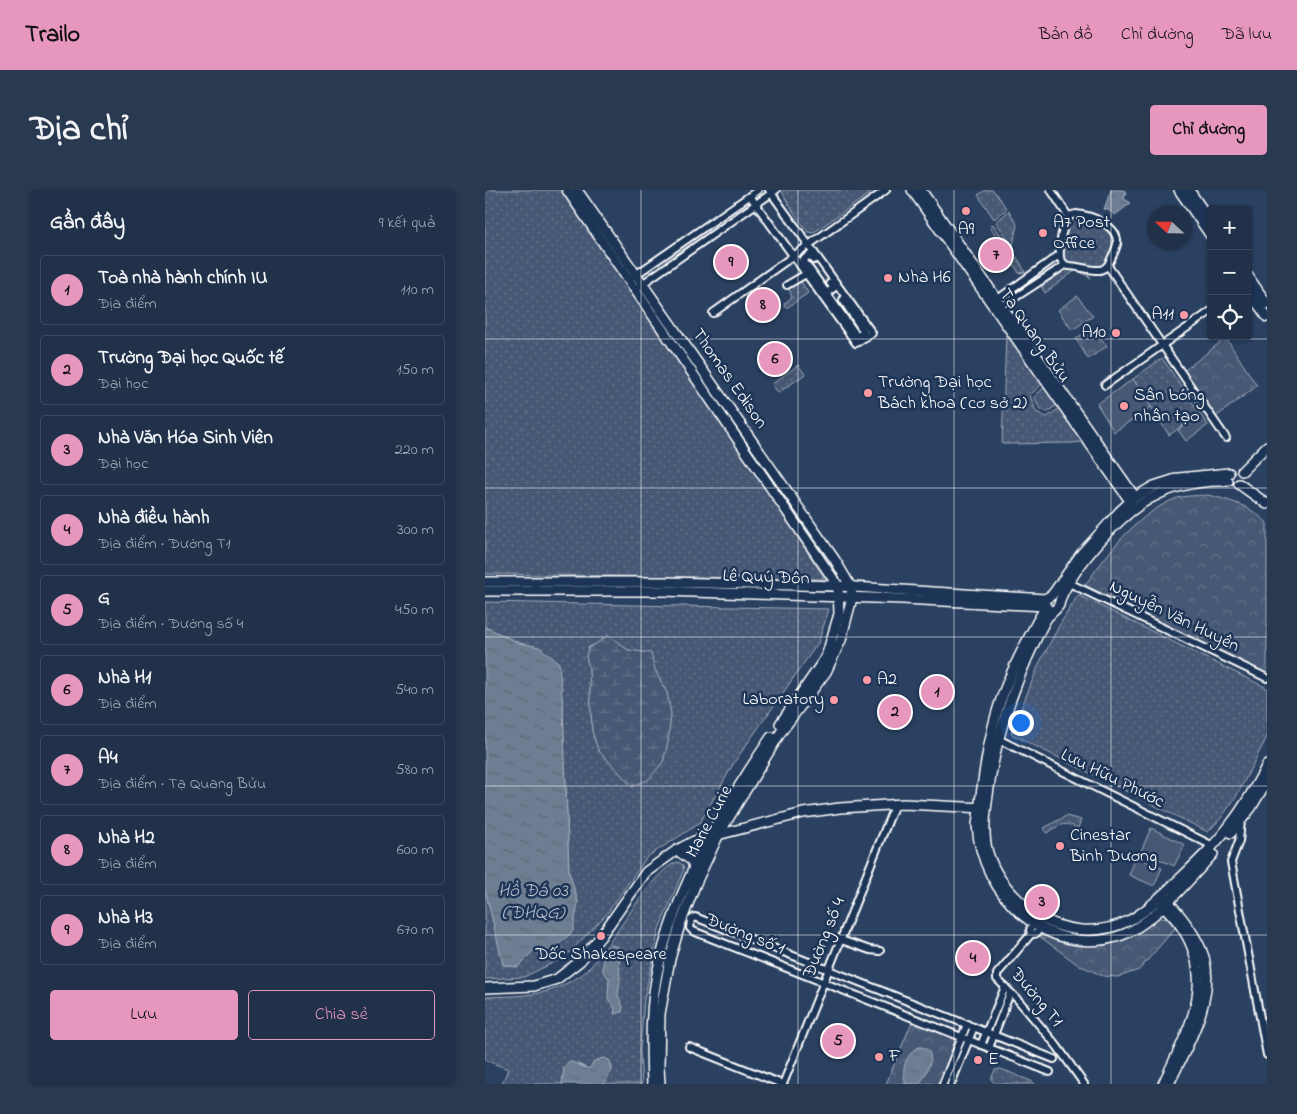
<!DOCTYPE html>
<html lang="vi">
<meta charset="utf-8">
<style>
:root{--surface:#203149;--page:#283950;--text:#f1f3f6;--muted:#a2a9b4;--line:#3d4c61;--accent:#e797bd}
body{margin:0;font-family:"Indie Flower",sans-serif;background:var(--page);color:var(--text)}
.controls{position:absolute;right:15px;top:15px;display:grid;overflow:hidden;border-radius:5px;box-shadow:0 1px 4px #0004}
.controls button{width:45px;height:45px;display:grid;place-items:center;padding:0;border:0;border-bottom:1px solid var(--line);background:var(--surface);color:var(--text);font:25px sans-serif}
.compass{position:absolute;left:662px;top:15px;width:45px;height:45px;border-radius:50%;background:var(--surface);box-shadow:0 1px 4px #0004;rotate:292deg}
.you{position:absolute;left:535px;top:532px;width:18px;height:18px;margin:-12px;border:4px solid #fff;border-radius:50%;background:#1a73e8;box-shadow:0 0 0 8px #1a73e833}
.badge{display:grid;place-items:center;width:32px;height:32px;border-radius:50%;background:var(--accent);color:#111;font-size:16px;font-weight:700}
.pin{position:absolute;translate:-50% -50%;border:2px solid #fff;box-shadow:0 1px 5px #0006}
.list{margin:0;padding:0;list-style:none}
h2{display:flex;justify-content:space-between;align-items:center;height:65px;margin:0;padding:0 20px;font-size:21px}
h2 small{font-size:16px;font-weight:400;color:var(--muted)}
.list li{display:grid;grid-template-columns:32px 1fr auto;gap:15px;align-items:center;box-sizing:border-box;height:70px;margin:0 10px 10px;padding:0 10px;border:1px solid var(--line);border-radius:5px}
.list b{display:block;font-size:19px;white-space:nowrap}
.list p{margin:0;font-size:16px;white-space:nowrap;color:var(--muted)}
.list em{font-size:16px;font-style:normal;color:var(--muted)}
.actions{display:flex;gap:10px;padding:15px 20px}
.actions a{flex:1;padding:11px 0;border:1px solid var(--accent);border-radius:5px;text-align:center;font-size:18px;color:var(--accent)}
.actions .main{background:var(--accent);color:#111}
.icon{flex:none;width:28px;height:28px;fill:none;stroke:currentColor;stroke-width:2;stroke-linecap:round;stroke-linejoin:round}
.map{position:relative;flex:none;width:782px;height:894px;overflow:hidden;border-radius:5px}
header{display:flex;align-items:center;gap:30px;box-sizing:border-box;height:70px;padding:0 25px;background:var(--accent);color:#111}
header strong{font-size:24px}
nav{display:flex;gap:28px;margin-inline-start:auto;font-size:18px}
.intro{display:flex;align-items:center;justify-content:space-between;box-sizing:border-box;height:120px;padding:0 30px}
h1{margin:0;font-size:35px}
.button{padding:12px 22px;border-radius:5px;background:var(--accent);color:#111;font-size:18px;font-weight:700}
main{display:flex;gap:30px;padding:0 30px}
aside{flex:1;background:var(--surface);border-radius:5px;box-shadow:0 1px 4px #0004}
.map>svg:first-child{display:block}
.grass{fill:url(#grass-dots);stroke:#a2acba;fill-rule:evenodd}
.forest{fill:url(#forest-crowns);stroke:#a2acba}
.wetland{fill:url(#wetland-marsh);stroke:#a2acba}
.pitch{fill:#465975;stroke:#a2acba}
.water{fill:url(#water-ripples);stroke:#a7b1be}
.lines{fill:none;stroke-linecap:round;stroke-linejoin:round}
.street-casing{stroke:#fff;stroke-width:10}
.secondary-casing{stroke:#fff;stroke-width:12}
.street{stroke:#1d3557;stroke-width:6}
.secondary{stroke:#1d3557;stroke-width:9}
.grid{fill:none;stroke:#fff;stroke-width:1;stroke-opacity:0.55}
.poi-dot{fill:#ff9aa2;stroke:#1d3557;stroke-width:2}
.labels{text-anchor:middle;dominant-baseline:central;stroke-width:5;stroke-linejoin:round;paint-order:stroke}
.poi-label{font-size:18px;fill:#fff;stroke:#1d3557;text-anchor:start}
.street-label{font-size:18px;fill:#fff;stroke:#1d3557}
.water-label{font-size:19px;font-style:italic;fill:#b6bec8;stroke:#1d3557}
</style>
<header>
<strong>Trailo</strong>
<nav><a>Bản đồ</a><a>Chỉ đường</a><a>Đã lưu</a></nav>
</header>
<div class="intro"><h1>Địa chỉ</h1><a class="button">Chỉ đường</a></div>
<main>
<aside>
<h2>Gần đây<small>9 kết quả</small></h2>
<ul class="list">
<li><span class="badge">1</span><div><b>Toà nhà hành chính IU</b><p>Địa điểm</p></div><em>110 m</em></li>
<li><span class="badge">2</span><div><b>Trường Đại học Quốc tế</b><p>Đại học</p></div><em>150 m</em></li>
<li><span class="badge">3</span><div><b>Nhà Văn Hóa Sinh Viên</b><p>Đại học</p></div><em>220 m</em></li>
<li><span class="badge">4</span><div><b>Nhà điều hành</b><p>Địa điểm · Đường T1</p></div><em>300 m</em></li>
<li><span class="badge">5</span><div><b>G</b><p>Địa điểm · Đường số 4</p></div><em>450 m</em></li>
<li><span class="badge">6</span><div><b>Nhà H1</b><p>Địa điểm</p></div><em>540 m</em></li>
<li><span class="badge">7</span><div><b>A4</b><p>Địa điểm · Tạ Quang Bửu</p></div><em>580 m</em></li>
<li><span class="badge">8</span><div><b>Nhà H2</b><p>Địa điểm</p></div><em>600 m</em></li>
<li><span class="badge">9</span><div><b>Nhà H3</b><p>Địa điểm</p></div><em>670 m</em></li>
</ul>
<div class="actions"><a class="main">Lưu</a><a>Chia sẻ</a></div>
</aside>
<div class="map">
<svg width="782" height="894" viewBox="0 0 782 894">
<defs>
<pattern id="grass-dots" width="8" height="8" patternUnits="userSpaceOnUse" patternTransform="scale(1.25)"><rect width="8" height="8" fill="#465975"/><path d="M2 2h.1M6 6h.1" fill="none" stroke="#62728a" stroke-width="1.8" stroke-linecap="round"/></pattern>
<pattern id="forest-crowns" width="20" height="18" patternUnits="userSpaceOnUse" patternTransform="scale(1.25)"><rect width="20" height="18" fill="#465975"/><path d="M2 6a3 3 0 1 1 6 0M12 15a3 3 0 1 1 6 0" fill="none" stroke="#62728a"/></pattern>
<pattern id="wetland-marsh" width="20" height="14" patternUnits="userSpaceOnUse" patternTransform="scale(1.25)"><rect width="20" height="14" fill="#465975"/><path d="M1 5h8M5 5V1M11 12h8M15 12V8" fill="none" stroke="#62728a"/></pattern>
<pattern id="water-ripples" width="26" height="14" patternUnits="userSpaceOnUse" patternTransform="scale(1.25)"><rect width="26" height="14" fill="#6d7d92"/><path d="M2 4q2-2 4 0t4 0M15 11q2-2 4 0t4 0" fill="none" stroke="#5e6772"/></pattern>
</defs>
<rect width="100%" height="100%" fill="#2a4161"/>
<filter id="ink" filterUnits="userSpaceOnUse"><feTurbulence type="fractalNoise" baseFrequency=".02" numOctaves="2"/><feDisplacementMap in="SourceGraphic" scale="10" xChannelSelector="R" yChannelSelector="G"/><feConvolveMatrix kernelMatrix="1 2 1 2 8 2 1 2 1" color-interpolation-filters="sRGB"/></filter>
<g filter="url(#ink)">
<g class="grass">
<path d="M0,0H78L222,208L340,389L0,384Z"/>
<path d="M299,0H390L328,43L323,42C314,29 303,16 297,1Z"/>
<path d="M500,0H508L522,19L509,29L493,5Z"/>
<path d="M524,21L532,34L528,56L511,32Z"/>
<path d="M592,24C613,29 630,37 627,61C626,67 622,74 616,76C610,78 603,75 597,74C589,74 583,72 576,67L580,36Z"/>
<path d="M584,75L597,78L606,88L591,80L560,103L557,98V93Z"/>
<path d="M316,91L323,103L303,117H300L299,114L307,107L304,99Z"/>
<path d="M524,136L561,190L545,205L551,222L562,227L579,215L604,251L588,253L517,254L521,145Z"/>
<path d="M677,168L715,224L684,245L648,189Z"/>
<path d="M313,175L320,184L319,185L293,203L287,194Z"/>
<path d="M563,194L576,212L562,222L555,219L549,207Z"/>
<path d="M593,405L782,498V547L751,607L736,628L723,642L526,544L554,474L574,436Z"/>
<path d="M0,412L344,419L333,453L250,571L215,633L162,667L120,726L80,767L39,787L0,789V699L19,775L33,777L93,712L84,682L78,517L54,457L34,453L0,437ZM111,454H136L143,460L165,463L170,480L182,503L186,524L183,552L178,572L172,579L148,596L113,560L107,541L104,478L101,466L104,457Z"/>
<path d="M581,626L596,630L593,638C578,631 575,635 562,643L559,638Z"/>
<path d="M193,672L198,675L199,679L174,739L159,810L155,860L157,894H119L127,880L125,871L119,868L104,879L93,874L79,878L77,894H17L23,879L0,870V807C25,806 53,807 76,796C84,792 96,787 102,780C126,758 167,678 193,672Z"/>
<path d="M516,879L546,891L550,894H510L506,889L510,880Z"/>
</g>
<g class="forest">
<path d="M508,34L535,72L540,82L534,83L505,37Z"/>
<path d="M592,106L608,126L587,140L573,120Z"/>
<path d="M607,137L622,156L603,169L591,149Z"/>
<path d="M741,148L772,196L728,229L696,183Z"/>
<path d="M723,305C746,311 765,315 782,333V485L600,395C623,363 648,329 685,311C696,305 711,306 723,305Z"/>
<path d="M670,727L683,729L692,736L654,780L633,787L618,786L592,774L554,746L562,742L613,749L638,743Z"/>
<path d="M429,827L474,847L455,894H401Z"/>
</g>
<path class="wetland" d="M123,445L143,460L166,463L170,480L182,503L186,524L183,552L178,572L163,590L147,596L113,560L107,541L104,478L101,466L104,457L111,454Z"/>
<g class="pitch">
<path d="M648,189L666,217L629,242L612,214Z"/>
<path d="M715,224L723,235L701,251L693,240Z"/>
<path d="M666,638L700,655L689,676L656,661Z"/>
<path d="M651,667L677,678L669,696L644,685Z"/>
</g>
<g class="water">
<path d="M626,0H639L641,3L639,9L646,13L630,25L623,20L619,19Z"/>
<path d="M0,437L34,453L54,457L74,473L78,517L84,682L93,712L88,741L67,761L50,759L33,777L18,775L0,699Z"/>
<path d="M126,755L134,757L135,792L133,805L138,817L137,822L129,824L130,818L123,809L124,788L118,782V760Z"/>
<path d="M434,857C455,857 442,885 434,894H421C415,880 421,864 434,857Z"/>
<path d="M119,868L125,871L127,880L119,894H77L79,878L84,871L104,879L109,871Z"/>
</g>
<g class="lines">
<g class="street-casing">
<g id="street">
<path d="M566,0L583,26"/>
<path d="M265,6L371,153L387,143L284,0"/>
<path d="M591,24C605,25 634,35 632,54C631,59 628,65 626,69C624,74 621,79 615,80C607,81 593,76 584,76L580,75L575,68C574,53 577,39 583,26Z"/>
<path d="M329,70L325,65L318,70L372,146L379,142L358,110"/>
<path d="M623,76L741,248"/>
<path d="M149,86L273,0"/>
<path d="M302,95L321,84"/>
<path d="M150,99L291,0"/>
<path d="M341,103L349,98L345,93"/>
<path d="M510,111L574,65"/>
<path d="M514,118L580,75"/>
<path d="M228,123L401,0"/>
<path d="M620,195L726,121"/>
<path d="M584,393L782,488"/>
<path d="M513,549L728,656"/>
<path d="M756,631L754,651L746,672L782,865"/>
<circle cx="549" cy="740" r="4"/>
<path d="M547,743L512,784V789L534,811L572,856L599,894"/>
<path d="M356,750L385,760L395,761"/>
<path d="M496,855L520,797"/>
<path d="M204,857L297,894"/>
<path d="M504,858L525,803"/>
<path d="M565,882L208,741L205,738L206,730L210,727L569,869"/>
<path d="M298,894L410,614"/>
<path d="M458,894L482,834"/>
<path d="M466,894L489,837"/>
</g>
</g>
<g class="secondary-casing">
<g id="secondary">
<path d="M82,0L353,396L354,424L341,467L295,534"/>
<path d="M92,0L350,370L366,397L367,408L356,450L341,482L296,542L234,644L211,693L195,735L185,769L175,824L174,877L175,894"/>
<path d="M427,0L645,311"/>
<path d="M436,0L650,307"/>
<path d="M694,0L726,46"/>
<path d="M704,0L726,32"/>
<path d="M763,86L782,114"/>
<path d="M763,100L782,127"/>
<path d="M757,281L782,256"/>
<path d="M743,291C711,290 683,296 656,314C629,332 593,373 578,403C576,407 575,411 574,415C572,419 565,424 562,428C558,434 555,441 552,447C529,495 511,545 504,598C501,619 497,642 503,663C511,689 530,709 551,724C577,743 615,745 643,731C659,723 672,710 685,698C707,677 730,656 748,631C761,614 772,594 782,575"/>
<path d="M754,294L782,314"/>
<path d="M0,392H178L353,396L560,409"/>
<path d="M0,401H178L417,409L561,416L563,419"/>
<path d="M560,409L567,405L596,364L634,322L650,307L669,296L694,288L744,283"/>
<path d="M561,416C542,449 521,489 511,525C501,561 497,598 492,635C496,705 564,771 637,745C669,733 705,689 728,664"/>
<path d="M746,643L766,618L782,591"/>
<path d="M192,660L207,671L209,678"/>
<path d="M679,707C695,724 712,745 719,767C731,809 701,858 684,894"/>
<path d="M674,711C682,720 691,728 697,738C733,793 702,842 678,894"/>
<path d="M0,798L49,796L72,789L95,771L116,746L161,682L192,660L209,651L318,623L355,618L419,614L499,618"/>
<path d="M167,894C166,864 165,833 169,802C181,713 236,621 286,547"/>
</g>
</g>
<use href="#street" class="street"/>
<use href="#secondary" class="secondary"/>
</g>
</g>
<path class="grid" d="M156,0V894M313,0V894M469,0V894M626,0V894M0,149H782M0,298H782M0,447H782M0,596H782M0,745H782"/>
<g class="poi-dot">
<circle cx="481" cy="21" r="5"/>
<circle cx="558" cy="43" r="5"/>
<circle cx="403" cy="88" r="5"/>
<circle cx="699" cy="125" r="5"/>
<circle cx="631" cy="143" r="5"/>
<circle cx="383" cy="203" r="5"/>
<circle cx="639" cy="216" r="5"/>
<circle cx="382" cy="490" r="5"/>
<circle cx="349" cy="510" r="5"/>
<circle cx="575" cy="656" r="5"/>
<circle cx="116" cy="746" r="5"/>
<circle cx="394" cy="867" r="5"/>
<circle cx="493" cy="870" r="5"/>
</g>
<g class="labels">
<g class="poi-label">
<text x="568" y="33">A7 Post<tspan x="568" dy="21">Office</tspan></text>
<text x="481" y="40" text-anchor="middle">A9</text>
<text x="413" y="88">Nhà H6</text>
<text x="689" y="125" text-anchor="end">A11</text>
<text x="621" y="143" text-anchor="end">A10</text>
<text x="393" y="193">Trường Đại học<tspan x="393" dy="21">Bách khoa (cơ sở 2)</tspan></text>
<text x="649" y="206">Sân bóng<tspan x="649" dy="21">nhân tạo</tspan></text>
<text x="392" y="490">A2</text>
<text x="339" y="510" text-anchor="end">Laboratory</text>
<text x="585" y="646">Cinestar<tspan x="585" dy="21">Bình Dương</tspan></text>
<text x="116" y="765" text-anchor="middle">Dốc Shakespeare</text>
<text x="404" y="867">F</text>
<text x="503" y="870">E</text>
</g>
<g class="street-label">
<text transform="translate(549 146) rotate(55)">Tạ Quang Bửu</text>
<text transform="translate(244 189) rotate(55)">Thomas Edison</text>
<text transform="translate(281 388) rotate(2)">Lê Quý Đôn</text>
<text transform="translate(689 427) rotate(26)">Nguyễn Văn Huyên</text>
<text transform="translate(627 589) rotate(26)">Lưu Hữu Phước</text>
<text transform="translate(225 632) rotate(-62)">Marie Curie</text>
<text transform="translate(260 745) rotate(22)">Đường số 1</text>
<text transform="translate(340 748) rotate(-68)">Đường số 4</text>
<text transform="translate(551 808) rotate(50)">Đường T1</text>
</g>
<g class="water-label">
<text x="48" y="701">Hồ Đá 03<tspan x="48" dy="22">(ĐHQG)</tspan></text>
</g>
</g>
</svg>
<div class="controls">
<button>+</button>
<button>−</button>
<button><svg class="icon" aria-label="locate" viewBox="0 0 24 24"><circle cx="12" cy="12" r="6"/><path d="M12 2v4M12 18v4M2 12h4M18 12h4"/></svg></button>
</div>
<svg class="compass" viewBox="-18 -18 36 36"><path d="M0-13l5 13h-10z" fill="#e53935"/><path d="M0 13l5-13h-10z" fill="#a2a9b4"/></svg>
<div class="you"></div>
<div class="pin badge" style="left:452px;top:502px">1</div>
<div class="pin badge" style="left:410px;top:522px">2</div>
<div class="pin badge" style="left:557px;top:712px">3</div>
<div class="pin badge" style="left:488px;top:768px">4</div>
<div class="pin badge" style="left:353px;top:851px">5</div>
<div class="pin badge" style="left:290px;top:169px">6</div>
<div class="pin badge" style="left:511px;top:65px">7</div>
<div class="pin badge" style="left:278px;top:115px">8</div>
<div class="pin badge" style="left:246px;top:72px">9</div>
</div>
</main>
